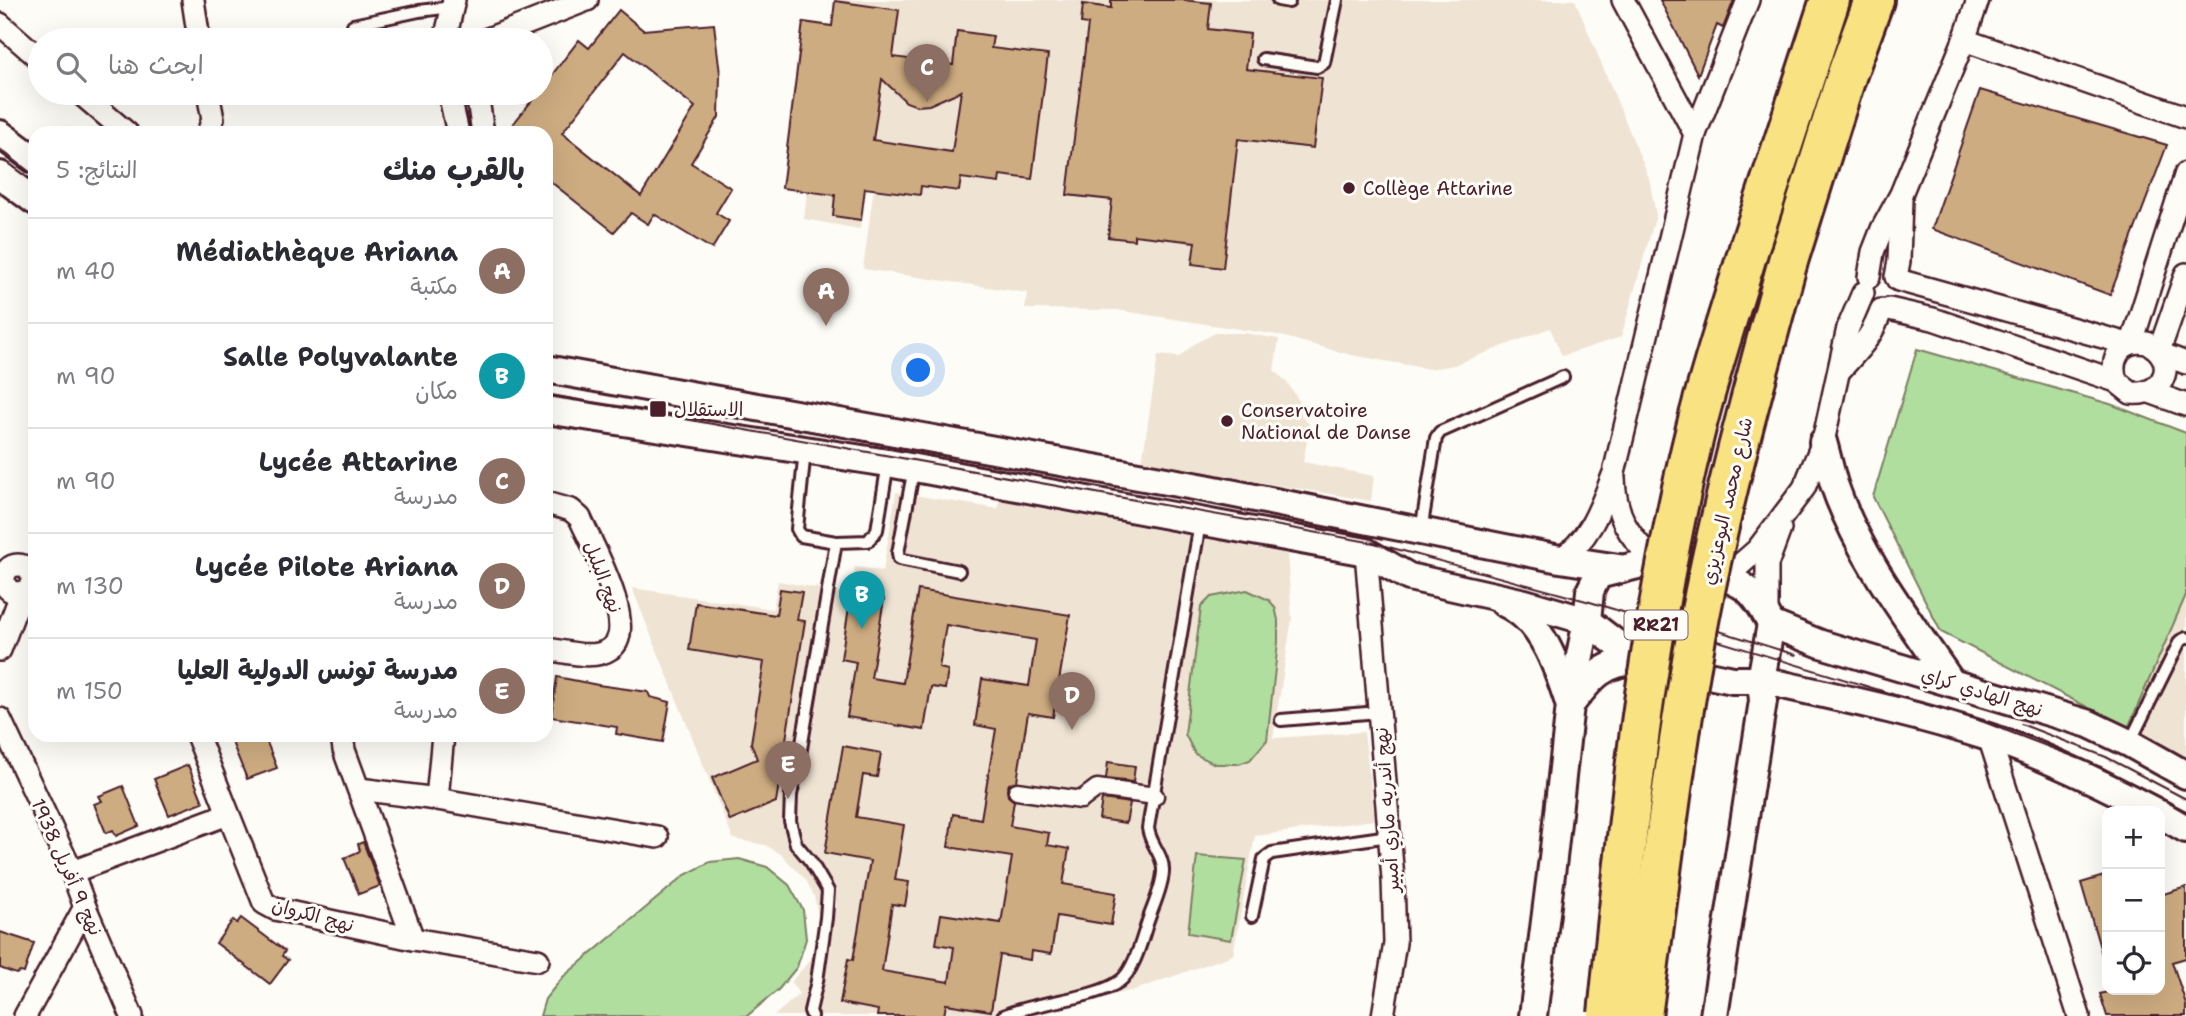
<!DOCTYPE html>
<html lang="ar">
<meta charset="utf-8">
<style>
:root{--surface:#fff;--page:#f7f7f7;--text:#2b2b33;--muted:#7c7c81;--line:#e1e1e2;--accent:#0b8043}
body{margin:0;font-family:"Shantell Sans","Playpen Sans Arabic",sans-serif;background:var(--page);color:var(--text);direction:rtl}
.controls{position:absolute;right:21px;bottom:21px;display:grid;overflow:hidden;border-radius:14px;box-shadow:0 7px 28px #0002}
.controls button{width:63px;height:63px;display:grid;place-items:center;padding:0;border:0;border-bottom:2px solid var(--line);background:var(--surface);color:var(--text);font:35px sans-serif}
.you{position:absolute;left:919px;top:371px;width:24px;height:24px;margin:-18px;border:5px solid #fff;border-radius:50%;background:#1a73e8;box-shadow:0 0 0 10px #1a73e833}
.badge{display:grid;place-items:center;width:46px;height:46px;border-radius:50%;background:var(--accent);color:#fff;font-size:23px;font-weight:700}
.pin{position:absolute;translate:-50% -58px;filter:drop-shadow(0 2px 4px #0008)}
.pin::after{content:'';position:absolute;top:37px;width:24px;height:21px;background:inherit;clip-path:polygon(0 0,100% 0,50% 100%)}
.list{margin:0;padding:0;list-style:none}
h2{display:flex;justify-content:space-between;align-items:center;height:91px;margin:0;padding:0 28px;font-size:30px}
h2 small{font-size:23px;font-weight:400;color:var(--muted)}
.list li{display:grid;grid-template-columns:46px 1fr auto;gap:21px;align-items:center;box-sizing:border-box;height:105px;padding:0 28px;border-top:2px solid var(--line)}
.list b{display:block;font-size:26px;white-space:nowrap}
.list p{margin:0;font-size:23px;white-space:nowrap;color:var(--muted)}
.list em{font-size:23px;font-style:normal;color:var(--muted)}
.icon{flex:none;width:38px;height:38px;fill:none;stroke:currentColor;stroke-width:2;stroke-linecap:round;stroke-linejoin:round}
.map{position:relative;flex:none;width:2186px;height:1016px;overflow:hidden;direction:ltr}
.search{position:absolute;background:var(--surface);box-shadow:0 7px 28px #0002;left:28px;top:28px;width:525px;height:77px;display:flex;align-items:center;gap:18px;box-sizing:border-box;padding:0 24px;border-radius:38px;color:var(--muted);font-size:26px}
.panel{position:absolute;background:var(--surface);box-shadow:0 7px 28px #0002;left:28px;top:126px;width:525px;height:616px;border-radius:21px;direction:rtl}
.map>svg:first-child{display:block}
.built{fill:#efe4d4}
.green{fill:#b0de9e;stroke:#7d7e64;stroke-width:2}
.building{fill:#ceac81;stroke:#4a1f2b;stroke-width:2;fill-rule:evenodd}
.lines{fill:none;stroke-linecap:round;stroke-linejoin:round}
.service-casing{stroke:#4a1f2b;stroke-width:16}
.pedestrian-casing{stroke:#4a1f2b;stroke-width:21}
.minor-casing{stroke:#4a1f2b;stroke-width:26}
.tertiary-casing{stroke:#4a1f2b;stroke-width:32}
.motorway-casing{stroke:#4a1f2b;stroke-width:44}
.service{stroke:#fdfcf7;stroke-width:10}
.pedestrian{stroke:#fdfcf7;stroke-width:16}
.minor{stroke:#fdfcf7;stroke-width:21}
.tertiary{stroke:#fdfcf7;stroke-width:26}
.motorway{stroke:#f8e281;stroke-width:38}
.tram{stroke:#4a1f2b;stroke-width:2}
.motorway-bridge-casing{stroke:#4a1f2b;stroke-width:44;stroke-linecap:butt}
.motorway-bridge{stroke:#f8e281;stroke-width:38}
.poi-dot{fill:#4a1f2b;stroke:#fdfcf7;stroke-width:2.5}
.labels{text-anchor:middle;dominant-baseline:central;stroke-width:6;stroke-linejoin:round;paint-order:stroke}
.shield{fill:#fdfcf7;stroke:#806168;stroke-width:2}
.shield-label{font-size:18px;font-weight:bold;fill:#4a1f2b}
.poi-label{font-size:19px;fill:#4a1f2b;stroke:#fdfcf7;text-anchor:start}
.street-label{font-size:19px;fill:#4a1f2b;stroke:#fdfcf7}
</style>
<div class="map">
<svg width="2186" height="1016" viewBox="0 0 2186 1016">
<rect width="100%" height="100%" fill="#fdfcf7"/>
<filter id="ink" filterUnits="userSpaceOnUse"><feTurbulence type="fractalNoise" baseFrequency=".0143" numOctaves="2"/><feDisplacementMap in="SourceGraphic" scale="14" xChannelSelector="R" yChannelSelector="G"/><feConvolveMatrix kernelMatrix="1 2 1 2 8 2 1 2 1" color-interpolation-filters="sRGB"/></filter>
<g filter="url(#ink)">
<g class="built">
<path d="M835,0H1575L1649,178L1656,215L1621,337L1562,356L1550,328L1454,365L1430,369L1351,355L1277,335L1116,310L1025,309L1027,293L863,269L875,179L866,178L860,229L804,219L807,192L782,188L803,22L832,26Z"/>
<path d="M1215,333H1244L1279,339L1274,370L1287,382L1298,399L1302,417L1310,425L1303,462L1374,476L1371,501L1142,462L1158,355L1179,357L1194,344Z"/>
<path d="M896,492L998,509L999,500L1287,554L1292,618L1273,738L1364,732L1375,820L1255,836L1233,955L1135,990L1063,1006L1018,1013L1012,1016H774L799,994L791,982L810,960L815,941L818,915L814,896L806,880L781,854L765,845L733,839L632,588L773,609L778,581L851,594L855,567L883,571Z"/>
<path d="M2186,595V763L2128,728Z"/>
</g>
<g class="green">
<path d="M1917,349L2110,404L2186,433V595L2128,728L1941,632L1873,497Z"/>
<path d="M1247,590L1269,600L1275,607L1278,620V642L1267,740L1250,760L1239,764H1215L1195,754L1185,734L1201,607L1211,597Z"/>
<path d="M1197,856L1246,860L1231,940L1188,933Z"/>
<path d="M739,859L767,867L789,885L803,910L806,939L797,967L779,989L747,1016H540L545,999L563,977L685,875L710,862Z"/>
</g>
<g class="building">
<path d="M1111,0H1182L1211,3L1208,29L1250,34L1246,69L1322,78L1313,148L1238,139L1223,268L1192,264L1195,242L1134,235V240L1108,237L1112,200L1067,195L1088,24L1081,23L1083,4L1111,8Z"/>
<path d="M1660,0H1734L1723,28L1717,25L1698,75Z"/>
<path d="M835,1L899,10L893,57L953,65L957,31L993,36L991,48L1048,55L1032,179L1000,175L999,183L961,178L959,191L921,186L920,195L865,188L861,220L833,216L835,195L782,188L803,22L832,26ZM882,79L906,102L917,106L929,105L961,91L952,152L873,140Z"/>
<path d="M619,10L643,30L714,24L720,74L719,117L691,163L731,188L716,213L729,221L712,249L654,214L648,224L631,213L614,232L546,178V133H506L538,93H541V89L579,40L589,48ZM625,52L695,107L641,196L562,133Z"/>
<path d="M1980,90L2167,145L2110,295L1932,229Z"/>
<path d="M780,589L802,592L797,620L805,621L776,802L730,821L712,778L757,759L751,743L764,662L689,650L696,603L776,615Z"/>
<path d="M918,590L1070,615L1053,717L1028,713L1017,781L1009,784L1007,789L1008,796L1014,801L1010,826L1049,833L1047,845L1069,849L1063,884L1116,893L1111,925L1057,916L1051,954L1031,951L1030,960L1000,955L991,1011L946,1004L944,1016H877L878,1010L840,1003L848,959L853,960L870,861L825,853L843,746L881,753L877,777L863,775L856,817L904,825L895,880L909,882L905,906L892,904L882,971L949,982L954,947L936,944L941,914L1001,923L1012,857L948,847L953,814L981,819L996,729L975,725L982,679L1029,686L1036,640L946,625L939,668L948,670L945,689L931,687L924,730L847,717L856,662L841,659L851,594L884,599L871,678L903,683Z"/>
<path d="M557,677L598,685L648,692L650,697L670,702L663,742L616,734L617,727L551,717Z"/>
<path d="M229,735H264L277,768L247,779Z"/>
<path d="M1108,762L1135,766L1133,782L1106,779Z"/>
<path d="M188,765L203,802L169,815L154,779Z"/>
<path d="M123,786L139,826L116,836L113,830L106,833L94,804L102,801L99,796Z"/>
<path d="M1102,799L1130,803L1126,823L1099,819Z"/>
<path d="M363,842L380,886L359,894L344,858L360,851L358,844Z"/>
<path d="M2107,875V957L2103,958L2081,883Z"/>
<path d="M2186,887V958L2172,962L2186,1004V1016H2107L2100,994L2114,990H2160V895Z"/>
<path d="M241,918L285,951L282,956L288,960L270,984L216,943L233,920L237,923Z"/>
<path d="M0,932L34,943L24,973L20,972L16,974L0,968Z"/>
</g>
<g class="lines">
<g class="service-casing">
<g id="service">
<path d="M1278,0L1289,2"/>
<path d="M353,25L419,11L452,7"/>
<path d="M1263,59L1317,67L1324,63L1337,0"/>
<path d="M805,450L797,529L801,536L836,542"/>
<path d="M914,468L898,553L899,559L959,571"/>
<path d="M1421,531L1436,438L1440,432L1563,377"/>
<path d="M1281,720L1379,712"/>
<path d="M2130,742L2180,641L2186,638"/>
<path d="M1252,916L1264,859L1272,853L1389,836"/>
<path d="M812,1016L810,1011L817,981L826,918L828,891L811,862L796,844L790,821L791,795L801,749L836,542L868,541L877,530L888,463"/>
<path d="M1003,1016C1035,1001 1094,1000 1120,981C1134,971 1142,939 1147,924C1152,908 1162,889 1163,872C1164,855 1150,845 1148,828L1200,523"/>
</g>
</g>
<g class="pedestrian-casing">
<path id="pedestrian" d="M1017,791L1081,800L1097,788L1155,796"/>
</g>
<g class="minor-casing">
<g id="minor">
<path d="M193,0L199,40"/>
<path d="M0,24L40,59"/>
<path d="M445,40L454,0"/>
<path d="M485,40L587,0"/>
<path d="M1964,40L2186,117"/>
<path d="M80,93L127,133"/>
<path d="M208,93L213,119L208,133"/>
<path d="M449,93L458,133"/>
<path d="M477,93L483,133"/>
<path d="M1695,134L1748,0"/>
<path d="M1869,277L1873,252L1882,229L1901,194L1964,40L1978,0"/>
<path d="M1896,277L1899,261L1901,199"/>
<path d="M1898,280L2128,344"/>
<path d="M1889,309L1933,319L2116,381L2131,393C2166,397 2179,358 2147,343C2121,338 2109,359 2116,381"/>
<path d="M2132,342L2186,173"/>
<path d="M2159,351L2186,274"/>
<path d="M2162,354L2186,363"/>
<path d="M1841,369C1858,350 1874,335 1881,310"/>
<path d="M2150,392L2186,405"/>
<path d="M1614,478C1615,516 1629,536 1654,561"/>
<path d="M546,503L571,510L580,518C591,543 640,630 610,649C593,661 565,651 546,649"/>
<path d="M1366,552L1393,879L1395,943L1383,1016"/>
<path d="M1560,559C1591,539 1601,506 1614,473L1695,134L1623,0"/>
<circle cx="18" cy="579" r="14"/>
<path d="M1725,578L1757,550L1804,488L1823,442L1848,328L1863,293"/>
<path d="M1767,615V564L1780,529"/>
<path d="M0,650L22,592"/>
<path d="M0,719L72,872L85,907L132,1016"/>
<path d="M197,735L264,903L275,909L413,939L538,960"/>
<path d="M342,735L344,750L413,939"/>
<path d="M1989,737L2079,1016"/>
<path d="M359,789L437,799L657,837"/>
<path d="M437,799L443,735"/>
<path d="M72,872L228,814"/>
<path d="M25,1016L85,907"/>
</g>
</g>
<g class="tertiary-casing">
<g id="tertiary">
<path d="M0,134L35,160"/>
<path d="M0,175L35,201"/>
<path d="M546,369L1205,488L1560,559L1619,568"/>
<path d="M546,410L888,463L1366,552L1409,577L1525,603L1587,621L1570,705L1553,858L1533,1016"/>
<path d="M1823,442C1827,456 1830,470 1834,484C1859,557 1908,619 1951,682"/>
<path d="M1654,561C1680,567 1718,571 1741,585C1755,593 1764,610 1771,624L1761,680H1733L1639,661L1587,621L1590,591L1598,575Z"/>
<path d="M1504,603C1542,620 1557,666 1569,703"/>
<path d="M1771,624L1821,644L2089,724L2129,743L2186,775"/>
<path d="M1571,704C1591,678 1604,661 1639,661"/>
<path d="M2160,814L2186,829"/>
<path d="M1714,1016L1763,701L1761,680C1837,697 1914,713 1988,737C2046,756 2101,783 2154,811"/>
</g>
</g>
<g class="motorway-casing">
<g id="motorway">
<path d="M1750,245L1830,0"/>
<path d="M1788,261L1847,74L1874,0"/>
</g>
</g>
<use href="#service" class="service"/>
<use href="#pedestrian" class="pedestrian"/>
<use href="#minor" class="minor"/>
<use href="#tertiary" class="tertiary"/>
<use href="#motorway" class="motorway"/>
<g class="tram">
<path d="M0,149L35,176"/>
<path d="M546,394L1374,543L1590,602L1984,722L2101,767L2186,811"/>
<path d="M777,425L939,455"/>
<path d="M1703,626L1796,655"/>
<path d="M2021,724L2106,757L2186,799"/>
</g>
<g class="motorway-bridge-casing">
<g id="motorway-bridge">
<path d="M1608,1014C1628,818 1648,620 1696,428C1711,367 1732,306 1750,245"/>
<path d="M1642,1016C1660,883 1675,748 1700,616C1723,496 1756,379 1788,261"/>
</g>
</g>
<use href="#motorway-bridge" class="motorway-bridge"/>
</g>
</g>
<g class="poi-dot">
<circle cx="1349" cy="188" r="7"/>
<rect x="649" y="400" width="18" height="18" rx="3.5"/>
<circle cx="1227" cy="421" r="7"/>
</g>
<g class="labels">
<rect class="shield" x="1624.5" y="610.5" width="63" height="29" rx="5"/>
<g class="shield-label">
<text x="1656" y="625">RR21</text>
</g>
<g class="poi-label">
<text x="1363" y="188">Collège Attarine</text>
<text x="674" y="409">الاستقلال</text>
<text x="1241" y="410">Conservatoire<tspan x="1241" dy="22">National de Danse</tspan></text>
</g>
<g class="street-label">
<text transform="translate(1727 501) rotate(-77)">شارع محمد البوعزيزي</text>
<text transform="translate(603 577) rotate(69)">نهج البلبل</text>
<text transform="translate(1982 692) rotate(17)">نهج الهادي كراي</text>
<text transform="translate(1387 810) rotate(-94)">نهج أندريه ماري أمبير</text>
<text transform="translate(67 867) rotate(66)">نهج 9 أفريل 1938</text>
<text transform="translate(313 915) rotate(15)">نهج الكروان</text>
</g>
</g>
</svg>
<div class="controls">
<button>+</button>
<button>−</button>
<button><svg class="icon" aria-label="locate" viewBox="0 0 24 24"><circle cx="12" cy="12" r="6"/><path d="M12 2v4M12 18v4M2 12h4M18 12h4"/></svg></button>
</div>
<div class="you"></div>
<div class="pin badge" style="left:826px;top:326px;background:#8d6e63">A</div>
<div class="pin badge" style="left:862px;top:629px;background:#0f9aa8">B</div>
<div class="pin badge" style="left:927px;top:102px;background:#8d6e63">C</div>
<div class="pin badge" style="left:1072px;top:730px;background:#8d6e63">D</div>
<div class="pin badge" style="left:788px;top:799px;background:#8d6e63">E</div>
<div class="search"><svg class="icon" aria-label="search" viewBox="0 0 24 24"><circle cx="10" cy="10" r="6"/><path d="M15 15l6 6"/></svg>ابحث هنا</div>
<section class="panel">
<h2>بالقرب منك<small>النتائج: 5</small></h2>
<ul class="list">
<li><span class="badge" style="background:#8d6e63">A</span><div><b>Médiathèque Ariana</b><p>مكتبة</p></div><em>40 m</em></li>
<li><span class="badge" style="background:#0f9aa8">B</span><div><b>Salle Polyvalante</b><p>مكان</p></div><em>90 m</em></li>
<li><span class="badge" style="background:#8d6e63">C</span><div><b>Lycée Attarine</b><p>مدرسة</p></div><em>90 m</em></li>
<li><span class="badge" style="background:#8d6e63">D</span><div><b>Lycée Pilote Ariana</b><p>مدرسة</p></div><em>130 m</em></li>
<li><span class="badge" style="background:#8d6e63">E</span><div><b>مدرسة تونس الدولية العليا</b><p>مدرسة</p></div><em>150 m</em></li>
</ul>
</section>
</div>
